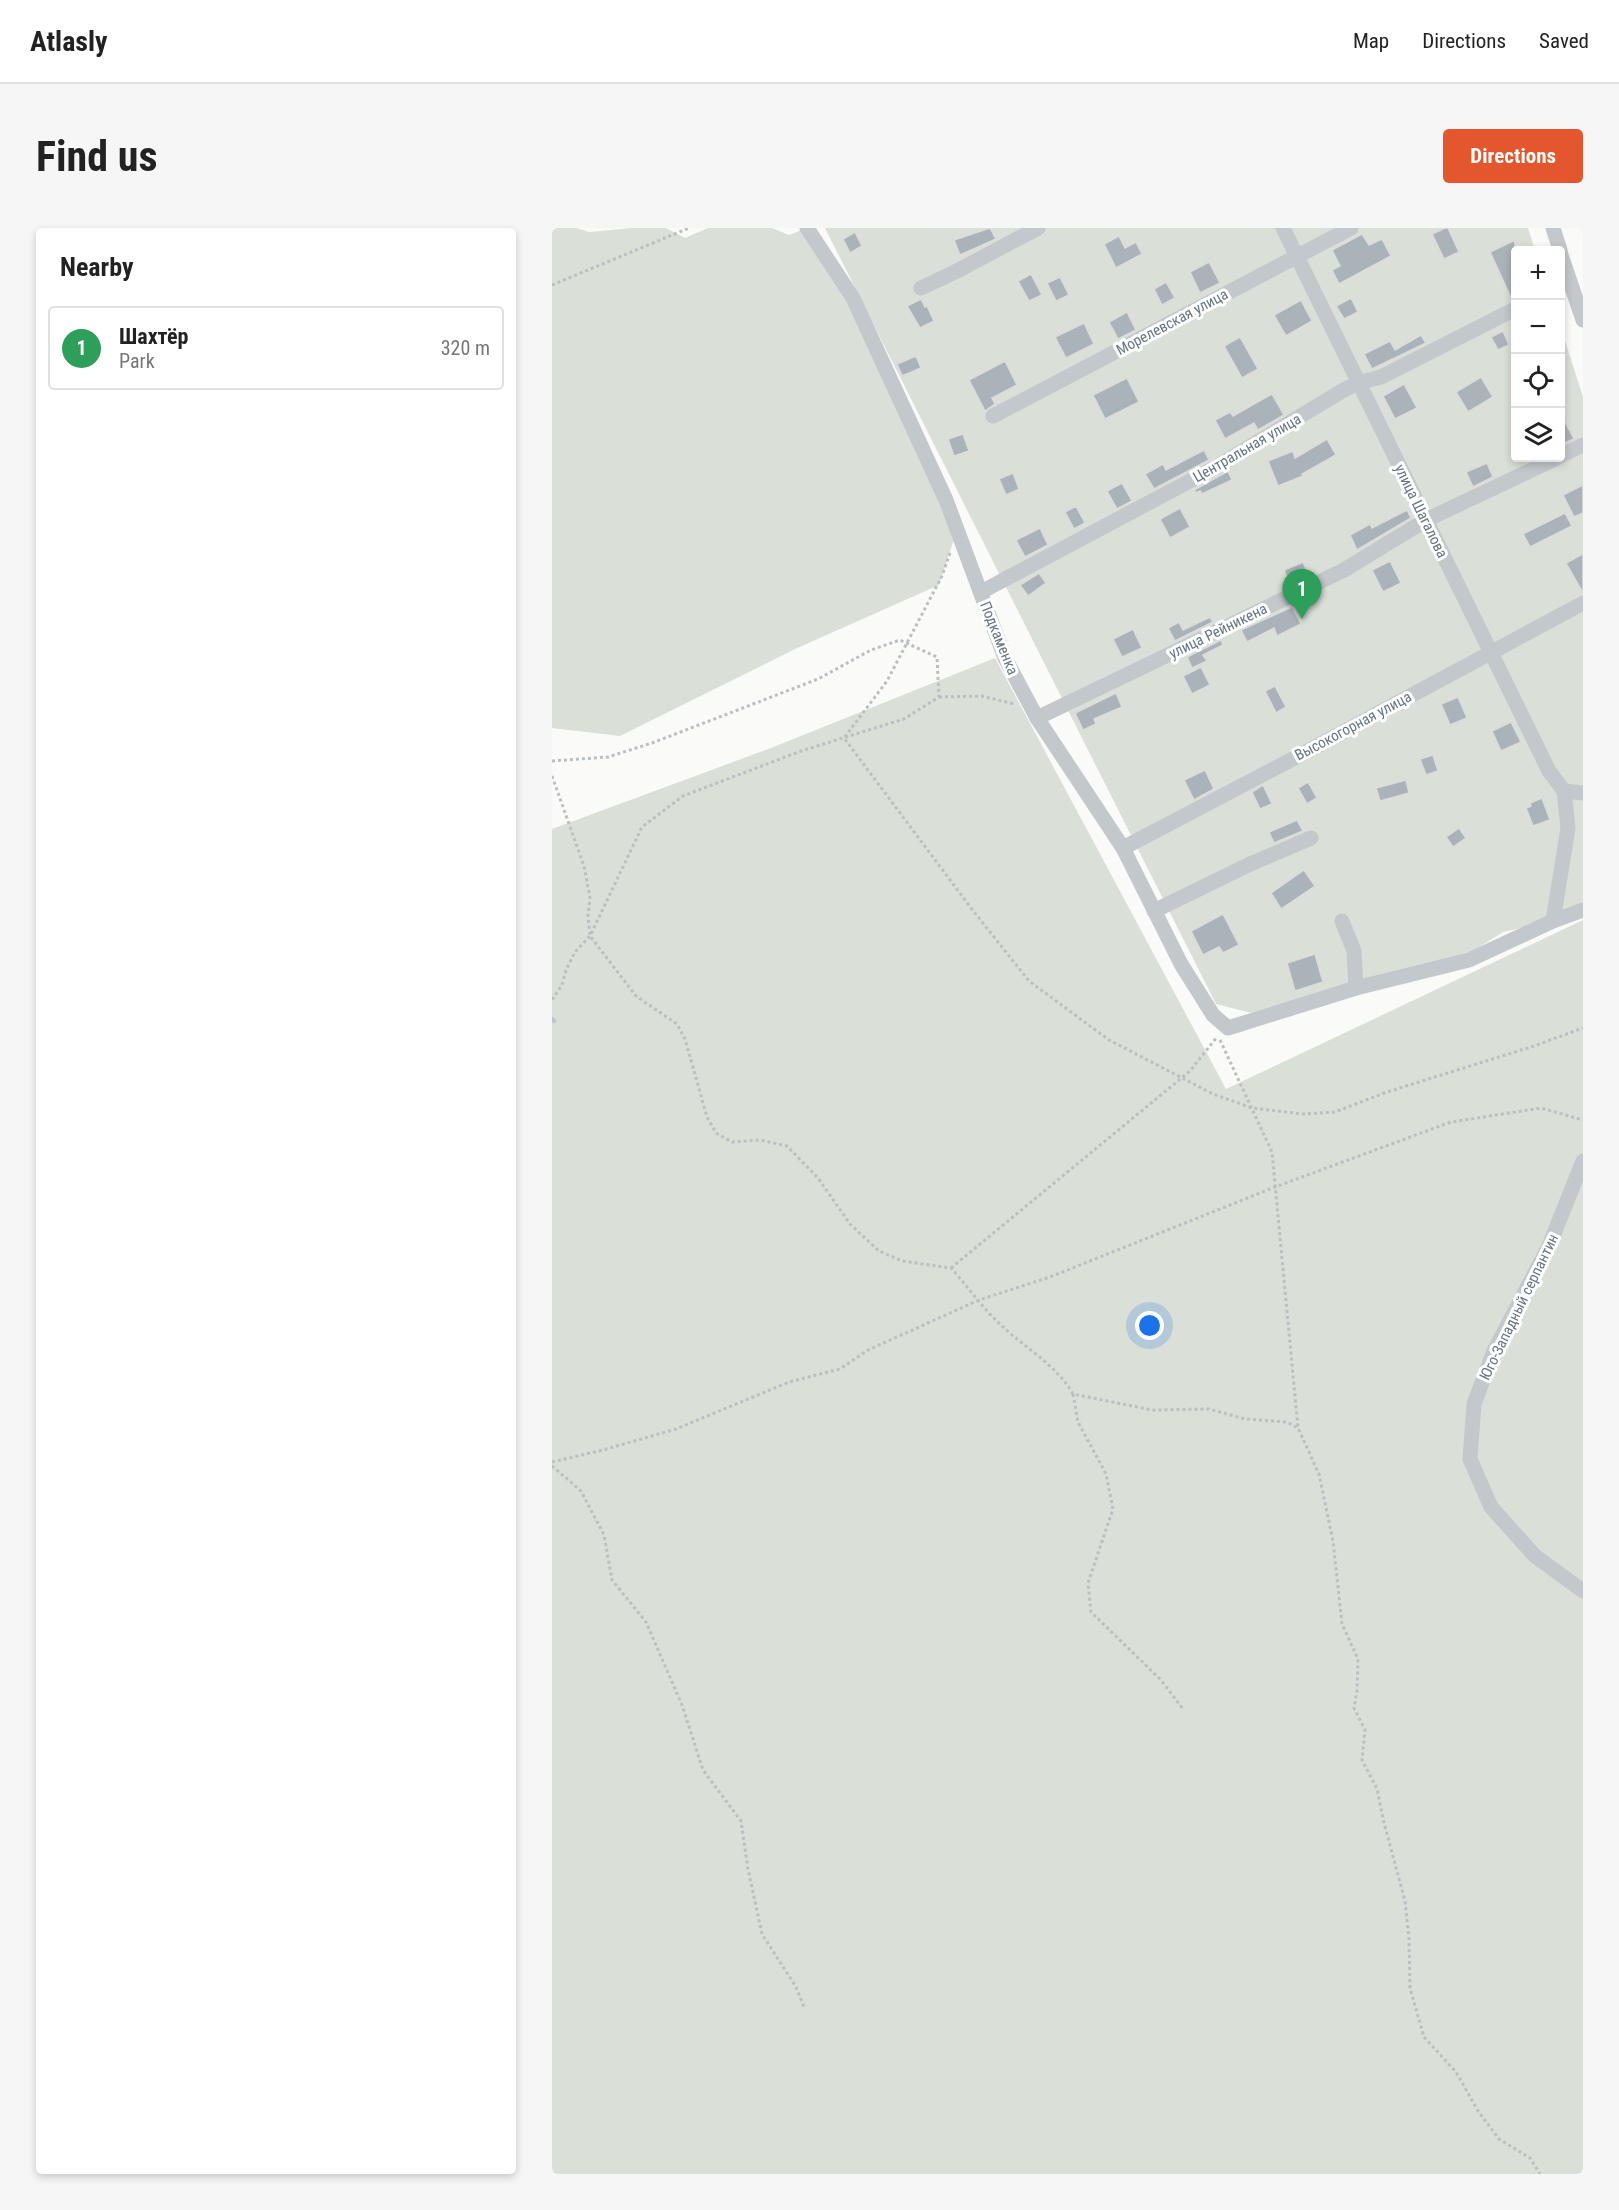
<!DOCTYPE html>
<meta charset="utf-8">
<style>
:root{--surface:#fff;--page:#f6f6f6;--text:#222;--muted:#767676;--line:#e0e0e0;--accent:#e4572e}
body{margin:0;font-family:"Roboto Condensed",sans-serif;background:var(--page);color:var(--text)}
.controls{position:absolute;right:18px;top:18px;display:grid;overflow:hidden;border-radius:6px;box-shadow:0 3px 9px #0003}
.controls button{width:54px;height:54px;display:grid;place-items:center;padding:0;border:0;border-bottom:2px solid var(--line);background:var(--surface);color:var(--text);font:30px sans-serif}
.you{position:absolute;left:598px;top:1098px;width:21px;height:21px;margin:-15px;border:4px solid #fff;border-radius:50%;background:#1a73e8;box-shadow:0 0 0 9px #1a73e833}
.badge{display:grid;place-items:center;width:39px;height:39px;border-radius:50%;background:var(--accent);color:#fff;font-size:20px;font-weight:700}
.pin{position:absolute;translate:-50% -50px;filter:drop-shadow(0 2px 3px #0008)}
.pin::after{content:'';position:absolute;top:32px;width:21px;height:18px;background:inherit;clip-path:polygon(0 0,100% 0,50% 100%)}
.list{margin:0;padding:0;list-style:none}
h2{display:flex;justify-content:space-between;align-items:center;height:78px;margin:0;padding:0 24px;font-size:26px}
h2 small{font-size:20px;font-weight:400;color:var(--muted)}
.list li{display:grid;grid-template-columns:39px 1fr auto;gap:18px;align-items:center;box-sizing:border-box;height:84px;margin:0 12px 12px;padding:0 12px;border:2px solid var(--line);border-radius:6px}
.list b{display:block;font-size:22px;white-space:nowrap}
.list p{margin:0;font-size:20px;white-space:nowrap;color:var(--muted)}
.list em{font-size:20px;font-style:normal;color:var(--muted)}
.icon{flex:none;width:33px;height:33px;fill:none;stroke:currentColor;stroke-width:2;stroke-linecap:round;stroke-linejoin:round}
.map{position:relative;flex:none;width:1031px;height:1946px;overflow:hidden;border-radius:6px}
header{display:flex;align-items:center;gap:36px;box-sizing:border-box;height:84px;padding:0 30px;background:var(--surface);border-bottom:2px solid var(--line)}
header strong{font-size:28px}
nav{display:flex;gap:33px;margin-inline-start:auto;font-size:21px}
.intro{display:flex;align-items:center;justify-content:space-between;box-sizing:border-box;height:144px;padding:0 36px}
h1{margin:0;font-size:42px}
.button{padding:15px 27px;border-radius:6px;background:var(--accent);color:#fff;font-size:21px;font-weight:700}
main{display:flex;gap:36px;padding:0 36px}
aside{flex:1;background:var(--surface);border-radius:6px;box-shadow:0 3px 9px #0003}
.map>svg:first-child{display:block}
.green{fill:#dadfd7}
.lines{fill:none;stroke-linecap:round;stroke-linejoin:round}
.stream{stroke:#bbc7cb;stroke-width:4.5}
.building{fill:#aab3b9;stroke:#dcdcda;stroke-width:1.5}
.path{stroke:#bbbfc2;stroke-width:3;stroke-dasharray:3 3;stroke-linecap:butt}
.minor{stroke:#c3c8cc;stroke-width:15}
.labels{text-anchor:middle;dominant-baseline:central;stroke-width:6;stroke-linejoin:round;paint-order:stroke}
.street-label{font-size:15px;fill:#657683;stroke:#fff}
</style>
<header>
<strong>Atlasly</strong>
<nav><a>Map</a><a>Directions</a><a>Saved</a></nav>
</header>
<div class="intro"><h1>Find us</h1><a class="button">Directions</a></div>
<main>
<aside>
<h2>Nearby<small></small></h2>
<ul class="list">
<li><span class="badge" style="background:#2e9e5b">1</span><div><b>Шахтёр</b><p>Park</p></div><em>320 m</em></li>
</ul>
</aside>
<div class="map">
<svg width="1031" height="1946" viewBox="0 0 1031 1946">
<rect width="100%" height="100%" fill="#fafaf8"/>
<g class="green">
<path d="M0,0H24L38,4L80,0H114L133,10L156,0H220L237,7L252,1L301,70L405,302L387,357L243,421L68,508L0,500Z"/>
<path d="M273,0H976L983,22H963V230H1008L1009,100L1031,169V675L994,694L951,704L921,723L699,785L664,776Z"/>
<path d="M443,430L674,861L1031,692V1946H0V601L219,520Z"/>
</g>
<g class="lines">
<path class="stream" d="M0,791L2,793"/>
</g>
<g class="building">
<path d="M438,0L444,11L408,27L402,12Z"/>
<path d="M893,0H896L907,24L892,31L880,6Z"/>
<path d="M303,4L310,18L298,25L291,11Z"/>
<path d="M810,6L817,17L830,11L839,28L787,56L780,42L788,38L780,22Z"/>
<path d="M567,8L573,20L584,14L590,26L564,40L552,16Z"/>
<path d="M963,12V71L960,72L938,24Z"/>
<path d="M657,34L668,55L648,65L638,44Z"/>
<path d="M479,46L490,67L477,73L466,53Z"/>
<path d="M508,49L517,67L504,73L495,55Z"/>
<path d="M614,54L623,70L610,77L602,61Z"/>
<path d="M799,70L806,84L792,91L784,78Z"/>
<path d="M369,71L373,79L375,78L382,93L368,100L355,78Z"/>
<path d="M749,72L760,93L734,108L722,87Z"/>
<path d="M575,84L584,102L566,111L557,94Z"/>
<path d="M532,95L542,116L514,130L503,109Z"/>
<path d="M951,103L957,117L946,122L939,109Z"/>
<path d="M869,107L874,115L820,141L812,126L838,113L843,122Z"/>
<path d="M688,109L706,141L690,150L672,118Z"/>
<path d="M364,128L369,140L350,148L345,136Z"/>
<path d="M453,133L465,157L440,170L443,176L433,183L417,152Z"/>
<path d="M929,149L941,169L916,184L904,164Z"/>
<path d="M575,150L587,174L553,191L541,167Z"/>
<path d="M852,156L865,180L843,191L831,168Z"/>
<path d="M720,166L732,187L706,202L702,195L673,211L663,192L678,184L681,188Z"/>
<path d="M1008,184L1022,211L1008,217Z"/>
<path d="M411,206L417,223L402,228L396,211Z"/>
<path d="M775,211L784,227L750,246L751,248L726,258L716,233L741,223L743,230Z"/>
<path d="M652,222L657,232L602,261L593,246L611,236L614,242Z"/>
<path d="M935,235L941,249L921,259L914,244Z"/>
<path d="M676,243L680,252L650,266L648,263L644,265L642,262Z"/>
<path d="M461,245L467,261L454,267L447,251Z"/>
<path d="M570,255L580,273L565,281L555,263Z"/>
<path d="M1031,257V285L1022,289L1011,267Z"/>
<path d="M524,278L533,295L522,301L513,284Z"/>
<path d="M628,280L638,299L618,310L608,291Z"/>
<path d="M855,282L859,290L805,322L798,307L818,296L820,300Z"/>
<path d="M1013,285L1020,298L978,319L971,306Z"/>
<path d="M488,300L496,317L473,329L464,312Z"/>
<path d="M1031,326V365L1014,335Z"/>
<path d="M838,333L849,355L831,364L820,342Z"/>
<path d="M751,334L757,348L738,357L732,342Z"/>
<path d="M487,345L494,355L476,368L468,357Z"/>
<path d="M740,379L749,396L725,408L722,400L695,414L689,402Z"/>
<path d="M658,389L661,394L623,413L616,400L627,394L631,402Z"/>
<path d="M581,401L590,420L570,429L561,411Z"/>
<path d="M669,412L671,417L651,427L655,433L640,440L635,429Z"/>
<path d="M649,439L658,457L640,466L631,448Z"/>
<path d="M723,458L734,479L724,485L713,463Z"/>
<path d="M564,465L570,479L542,491L544,496L531,502L523,485Z"/>
<path d="M906,469L915,490L898,497L889,476Z"/>
<path d="M959,494L969,514L949,523L940,503Z"/>
<path d="M881,527L886,543L874,547L868,531Z"/>
<path d="M653,542L662,561L642,572L632,552Z"/>
<path d="M854,552L857,565L828,573L824,560Z"/>
<path d="M756,554L765,570L755,576L746,560Z"/>
<path d="M711,557L720,576L708,581L700,564Z"/>
<path d="M990,570L998,592L981,598L974,580L979,578L978,575Z"/>
<path d="M745,592L751,603L722,615L717,604Z"/>
<path d="M907,600L914,610L901,619L894,609Z"/>
<path d="M752,642L763,658L729,681L719,665Z"/>
<path d="M671,686L687,717L671,725L667,719L651,727L639,703Z"/>
<path d="M763,726L771,754L743,763L735,735Z"/>
</g>
<g class="lines">
<g class="path">
<path d="M0,57L137,0"/>
<path d="M398,325L390,348L335,453L292,510L419,680L477,753L557,812L661,866L700,880L751,886L783,884L835,864L979,819L1031,800"/>
<path d="M387,469L430,468L462,476"/>
<path d="M0,533L56,529L100,515L266,451L319,422L348,412L385,429L387,469L352,491L249,523L131,568L90,599L38,708L23,724L14,742L10,757L0,772"/>
<path d="M0,548L32,638L38,670L36,688L38,708L84,768L125,796L133,811L155,889L164,905L180,914L208,912L235,918L266,950L298,996L327,1023L350,1033L399,1040C416,1059 432,1082 451,1099C475,1121 505,1138 521,1166L600,1182L657,1181L693,1191L735,1194L746,1200L767,1246L781,1313L790,1396L806,1431L805,1463L802,1480L813,1502L810,1532L825,1561L832,1595L853,1673L857,1711L858,1760L872,1809L904,1844L926,1883L947,1911L978,1930L988,1946"/>
<path d="M668,812L720,924L746,1200"/>
<path d="M399,1040L638,843L665,809"/>
<path d="M521,1166L526,1194L554,1246L561,1281L536,1355L539,1384L609,1452L631,1481"/>
<path d="M0,1234L51,1222L124,1201L237,1154L288,1141L316,1122L427,1072L498,1049L723,959L899,894L989,880L1031,892"/>
<path d="M0,1238L29,1263L52,1307L60,1352L94,1394L130,1477L151,1542L189,1593L196,1641L210,1706L244,1759L252,1779"/>
</g>
<g class="minor">
<path d="M255,0L301,70L394,272L453,430L485,490L571,620L629,736L661,787L676,800L804,760L917,732L1001,693L1031,682"/>
<path d="M731,0L997,543L1012,563"/>
<path d="M1001,0L1008,22"/>
<path d="M1008,24L1031,92"/>
<path d="M369,60L403,44L486,0"/>
<path d="M441,188L799,0"/>
<path d="M1008,228L1031,217"/>
<path d="M429,364L666,238L790,163L806,155L829,149L963,81"/>
<path d="M485,490L792,342L874,292L1005,230"/>
<path d="M1012,563L1031,565"/>
<path d="M571,620L754,524L1031,375"/>
<path d="M602,683L696,637L759,610"/>
<path d="M790,693L802,723L804,760"/>
<path d="M1001,693L1016,600L1012,563"/>
<path d="M1031,933L997,1018L942,1123L922,1176L918,1231L939,1279L983,1328L1031,1363"/>
</g>
</g>
<g class="labels">
<g class="street-label">
<text transform="translate(620 94) rotate(-28)">Морелевская улица</text>
<text transform="translate(695 220) rotate(-30)">Центральная улица</text>
<text transform="translate(869 283) rotate(64)">улица Шагалова</text>
<text transform="translate(666 403) rotate(-26)">улица Рейникена</text>
<text transform="translate(447 410) rotate(68)">Подкаменка</text>
<text transform="translate(801 498) rotate(-28)">Высокогорная улица</text>
<text transform="translate(967 1079) rotate(-64)">Юго-Западный серпантин</text>
</g>
</g>
</svg>
<div class="controls">
<button>+</button>
<button>−</button>
<button><svg class="icon" aria-label="locate" viewBox="0 0 24 24"><circle cx="12" cy="12" r="6"/><path d="M12 2v4M12 18v4M2 12h4M18 12h4"/></svg></button>
<button><svg class="icon" aria-label="layers" viewBox="0 0 24 24"><path d="M12 4l9 5-9 5-9-5zM3 14l9 5 9-5"/></svg></button>
</div>
<div class="you"></div>
<div class="pin badge" style="left:750px;top:391px;background:#2e9e5b">1</div>
</div>
</main>
